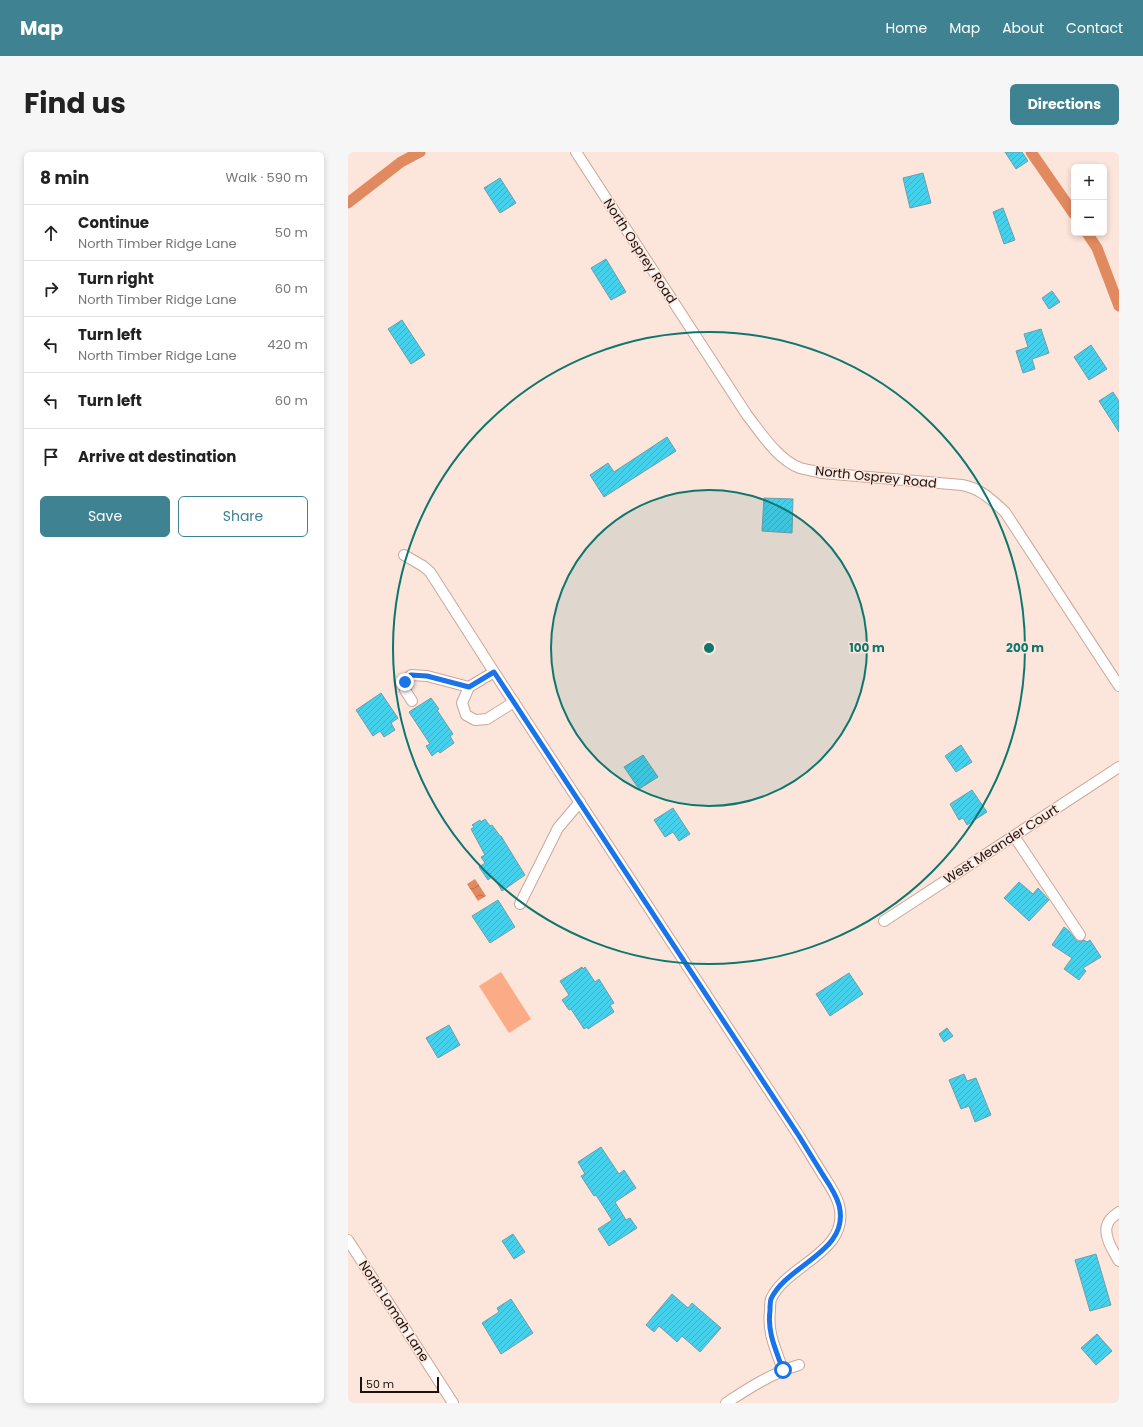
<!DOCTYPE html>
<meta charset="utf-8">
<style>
:root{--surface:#fff;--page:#f6f6f6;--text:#222;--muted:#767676;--line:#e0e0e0;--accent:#3f8392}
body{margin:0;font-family:Poppins,sans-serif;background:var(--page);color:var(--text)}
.controls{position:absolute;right:12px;top:12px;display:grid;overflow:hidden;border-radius:6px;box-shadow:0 2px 6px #0003}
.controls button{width:36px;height:36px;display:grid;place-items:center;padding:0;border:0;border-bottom:1px solid var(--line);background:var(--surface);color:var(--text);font:20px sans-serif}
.scale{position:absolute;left:12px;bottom:10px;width:79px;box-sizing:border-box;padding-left:4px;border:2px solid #1f120c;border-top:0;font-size:11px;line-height:14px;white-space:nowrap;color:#1f120c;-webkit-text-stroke:3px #fce5db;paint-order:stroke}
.stop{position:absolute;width:12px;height:12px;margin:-9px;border:3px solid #1a73e8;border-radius:50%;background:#fff}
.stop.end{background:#1a73e8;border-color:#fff;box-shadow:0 1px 4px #0008}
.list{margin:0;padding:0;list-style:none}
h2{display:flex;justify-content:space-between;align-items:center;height:52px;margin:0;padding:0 16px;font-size:17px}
h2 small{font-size:13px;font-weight:400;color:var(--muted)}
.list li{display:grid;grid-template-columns:26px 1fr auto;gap:12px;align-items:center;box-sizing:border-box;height:56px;padding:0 16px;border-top:1px solid var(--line)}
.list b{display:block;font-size:15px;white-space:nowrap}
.list p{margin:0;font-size:13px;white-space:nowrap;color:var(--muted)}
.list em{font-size:13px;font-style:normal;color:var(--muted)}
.actions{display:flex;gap:8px;padding:12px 16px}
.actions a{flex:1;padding:9px 0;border:1px solid var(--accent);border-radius:6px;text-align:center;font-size:14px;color:var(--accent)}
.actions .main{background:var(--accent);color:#fff}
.icon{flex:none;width:22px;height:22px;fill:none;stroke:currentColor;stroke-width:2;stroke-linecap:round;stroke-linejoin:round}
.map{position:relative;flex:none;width:771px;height:1251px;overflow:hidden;border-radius:6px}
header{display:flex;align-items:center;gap:24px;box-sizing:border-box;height:56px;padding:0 20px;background:var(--accent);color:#fff}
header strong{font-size:19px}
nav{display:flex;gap:22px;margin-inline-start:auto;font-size:14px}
.intro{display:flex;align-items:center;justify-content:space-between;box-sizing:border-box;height:96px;padding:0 24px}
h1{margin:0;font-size:28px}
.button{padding:10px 18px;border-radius:6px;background:var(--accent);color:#fff;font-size:14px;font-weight:700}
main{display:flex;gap:24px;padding:0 24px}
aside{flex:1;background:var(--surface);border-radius:6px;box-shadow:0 2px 6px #0003}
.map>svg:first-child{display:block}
.pitch{fill:#fbac87}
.water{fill:url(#water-waves)}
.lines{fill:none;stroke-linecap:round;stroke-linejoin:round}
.canal{stroke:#e1895f;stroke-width:11}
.building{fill:url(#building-hatch);stroke:#739da7}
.minor-casing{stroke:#cba797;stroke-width:12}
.minor{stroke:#fff;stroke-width:10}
.route{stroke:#1a73e8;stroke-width:5}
.ring{fill:none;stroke:#0f766e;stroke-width:2}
.labels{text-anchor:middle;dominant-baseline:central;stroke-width:3;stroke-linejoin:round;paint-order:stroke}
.street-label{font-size:13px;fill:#1f120c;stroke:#fce5db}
.centre{fill:#0f766e;stroke:#fce5db;stroke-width:2}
.ring-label{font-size:12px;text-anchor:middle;font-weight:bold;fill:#0f766e;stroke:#fce5db;stroke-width:3;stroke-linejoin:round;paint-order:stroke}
</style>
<header>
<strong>Map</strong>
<nav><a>Home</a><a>Map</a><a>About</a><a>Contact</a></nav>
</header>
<div class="intro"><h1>Find us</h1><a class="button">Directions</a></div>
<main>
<aside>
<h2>8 min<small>Walk · 590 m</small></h2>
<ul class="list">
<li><svg class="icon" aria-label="ahead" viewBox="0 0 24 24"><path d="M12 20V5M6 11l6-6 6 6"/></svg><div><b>Continue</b><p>North Timber Ridge Lane</p></div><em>50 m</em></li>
<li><svg class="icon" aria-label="right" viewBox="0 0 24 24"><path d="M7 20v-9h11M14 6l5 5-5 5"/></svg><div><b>Turn right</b><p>North Timber Ridge Lane</p></div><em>60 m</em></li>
<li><svg class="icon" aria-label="left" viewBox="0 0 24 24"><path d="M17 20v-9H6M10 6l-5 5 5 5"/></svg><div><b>Turn left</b><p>North Timber Ridge Lane</p></div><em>420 m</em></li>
<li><svg class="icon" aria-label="left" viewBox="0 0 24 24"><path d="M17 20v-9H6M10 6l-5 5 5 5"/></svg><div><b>Turn left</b></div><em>60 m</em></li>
<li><svg class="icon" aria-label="arrive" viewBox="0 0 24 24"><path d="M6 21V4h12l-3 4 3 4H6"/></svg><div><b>Arrive at destination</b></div></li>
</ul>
<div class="actions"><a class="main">Save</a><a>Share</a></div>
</aside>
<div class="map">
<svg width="771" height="1251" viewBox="0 0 771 1251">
<defs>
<pattern id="water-waves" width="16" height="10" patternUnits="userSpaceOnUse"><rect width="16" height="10" fill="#e1895f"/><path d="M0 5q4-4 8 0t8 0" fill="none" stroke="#b66f4d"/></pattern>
<pattern id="building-hatch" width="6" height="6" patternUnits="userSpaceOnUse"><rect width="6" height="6" fill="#45d0ec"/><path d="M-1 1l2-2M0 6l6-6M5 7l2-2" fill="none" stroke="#3cb2c9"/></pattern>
</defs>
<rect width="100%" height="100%" fill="#fce5db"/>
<path class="pitch" d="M153,820L183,867L161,881L131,834Z"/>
<path class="water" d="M127,727L138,744L130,749L119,732Z"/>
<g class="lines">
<g class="canal">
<path d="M683,0L726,62"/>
<path d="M0,51L53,10L72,0"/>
<path d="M739,81L749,96L771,154"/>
</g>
</g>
<g class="building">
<path d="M657,0H674L680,9L668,17Z"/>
<path d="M575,21L583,51L562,56L555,26Z"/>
<path d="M152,26L168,51L152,61L136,36Z"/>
<path d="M655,56L667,88L656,92L645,60Z"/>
<path d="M258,107L278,140L263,148L243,116Z"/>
<path d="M704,139L712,150L701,157L694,146Z"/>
<path d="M54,168L77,203L63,212L40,177Z"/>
<path d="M693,177L701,201L684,207L687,217L675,221L668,199L680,195L676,182Z"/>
<path d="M743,193L759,217L741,228L726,205Z"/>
<path d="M765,240L771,249V280L751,249Z"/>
<path d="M319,285L328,299L256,345L242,323L260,311L266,320Z"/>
<path d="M416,346L445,347L444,381L414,379Z"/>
<path d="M33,541L50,566L43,571L47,578L36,585L32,579L25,584L8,558Z"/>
<path d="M83,546L91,557L89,558L105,582L102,584L106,591L92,601L90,599L84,604L78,594L82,592L61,560Z"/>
<path d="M613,593L624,610L608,620L597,604Z"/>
<path d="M295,603L310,625L291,637L276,615Z"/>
<path d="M624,638L639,660L619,673L615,666L611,668L602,652Z"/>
<path d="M325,656L342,682L331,689L325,680L317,685L306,668Z"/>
<path d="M137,667L142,674L144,673L152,684H153L177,723L154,739L145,724L140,728L131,715L137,711L133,705L137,703L123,677L126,675L124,673L132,668L133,670Z"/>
<path d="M671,730L685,742L690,736L701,748L681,769L656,746Z"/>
<path d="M150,748L167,775L142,791L124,764Z"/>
<path d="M716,775L721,779L729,789H732L736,788L739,790L742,788L753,805L735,816L738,819L731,828L716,817L724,806L704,793Z"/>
<path d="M234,815L235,817L237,815L247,830L251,827L266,851L262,853L266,860L240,877L239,875L236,877L223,857L221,858L214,848L221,843L212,829Z"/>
<path d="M501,821L515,842L482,864L468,842Z"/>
<path d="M101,873L112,893L90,906L78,886Z"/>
<path d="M599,876L605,884L596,890L591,882Z"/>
<path d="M616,922L619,929L628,926L643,963L627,970L621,954L613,957L601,928Z"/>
<path d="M253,995L271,1022L276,1018L288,1036L267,1050L278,1068L282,1066L289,1076L261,1094L250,1077L264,1068L248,1043L246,1044L233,1024L237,1022L230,1010Z"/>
<path d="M165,1082L177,1100L166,1107L154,1089Z"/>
<path d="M748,1102L763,1153L742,1159L727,1108Z"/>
<path d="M324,1142L340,1156L344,1151L373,1176L352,1200L334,1184L329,1190L311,1174L306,1180L298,1173Z"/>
<path d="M163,1147L185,1181L153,1202L134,1171L151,1160L149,1156Z"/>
<path d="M749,1182L764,1199L748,1213L733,1196Z"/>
</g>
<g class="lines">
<g class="minor-casing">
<g id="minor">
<path d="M228,0L399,263C413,281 430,308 452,316C459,318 467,319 474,321L614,333C632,336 644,348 657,360L771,534"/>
<path d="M56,403L75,414L82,420L146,520L451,984C459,997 467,1010 475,1023C481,1032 488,1042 491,1053C503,1100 439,1112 423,1147C422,1150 422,1155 422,1159C419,1180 428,1198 435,1218"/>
<path d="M121,535L114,551L118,563L127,568L139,567L166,550"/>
<path d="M64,549L57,538V530L63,523L79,524L121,535L146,520"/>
<path d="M666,684L732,783"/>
<path d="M172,752L210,676L232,650"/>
<path d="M536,769L771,615"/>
<path d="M771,1060C767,1063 762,1066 760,1071C754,1082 765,1099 771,1109"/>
<path d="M0,1088L105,1251"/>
<path d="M378,1251C401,1236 424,1221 451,1213"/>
</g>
</g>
<use href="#minor" class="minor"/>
</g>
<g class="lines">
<path class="route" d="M57,530L63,523L79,524L121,535L146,520L451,984C459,997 467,1010 475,1023C481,1032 488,1042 491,1053C503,1100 439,1112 423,1147C422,1150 422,1155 422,1159C419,1180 428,1198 435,1218"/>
</g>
<circle cx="361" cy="496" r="158" fill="#0f766e" fill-opacity=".12"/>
<g class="ring">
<circle cx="361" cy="496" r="158"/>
<circle cx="361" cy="496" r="316"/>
</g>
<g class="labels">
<g class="street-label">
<text transform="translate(292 99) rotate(57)">North Osprey Road</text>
<text transform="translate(528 325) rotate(6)">North Osprey Road</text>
<text transform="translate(653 692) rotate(-33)">West Meander Court</text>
<text transform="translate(46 1159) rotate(57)">North Lomah Lane</text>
</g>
</g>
<circle cx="361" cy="496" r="6" class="centre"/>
<g class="ring-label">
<text x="519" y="500">100 m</text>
<text x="677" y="500">200 m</text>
</g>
</svg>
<div class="controls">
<button>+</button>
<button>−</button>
</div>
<div class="scale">50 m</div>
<div class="stop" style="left:435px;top:1218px"></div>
<div class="stop end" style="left:57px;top:530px"></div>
</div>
</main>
